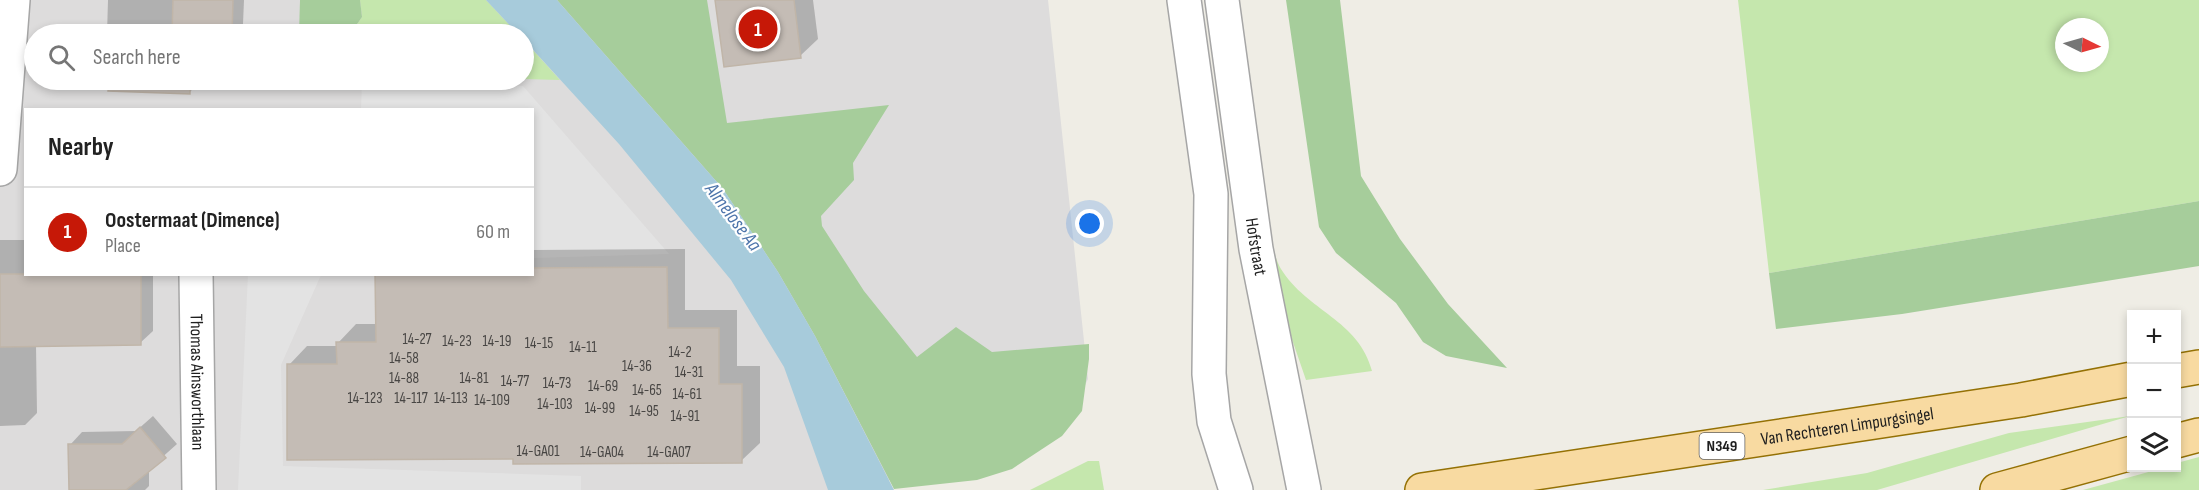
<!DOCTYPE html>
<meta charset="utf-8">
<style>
:root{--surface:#fff;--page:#f2f2f2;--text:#222;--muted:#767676;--line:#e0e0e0;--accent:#c61807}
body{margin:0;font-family:"Sofia Sans Condensed",sans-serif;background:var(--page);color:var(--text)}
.controls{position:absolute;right:18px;bottom:18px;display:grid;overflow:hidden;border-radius:0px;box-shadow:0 3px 9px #0003}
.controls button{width:54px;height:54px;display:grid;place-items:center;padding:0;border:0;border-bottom:2px solid var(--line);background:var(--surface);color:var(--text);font:30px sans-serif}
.compass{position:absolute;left:2055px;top:18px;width:54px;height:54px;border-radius:50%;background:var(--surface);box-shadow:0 3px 9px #0003;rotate:95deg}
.you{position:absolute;left:1090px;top:224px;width:21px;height:21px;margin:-15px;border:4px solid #fff;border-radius:50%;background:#1a73e8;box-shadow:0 0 0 9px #1a73e833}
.badge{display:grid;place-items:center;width:39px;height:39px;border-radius:50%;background:var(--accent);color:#fff;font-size:20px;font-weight:700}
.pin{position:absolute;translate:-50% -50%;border:3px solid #fff;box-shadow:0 2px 6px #0006}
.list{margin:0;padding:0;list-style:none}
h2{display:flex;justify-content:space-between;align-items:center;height:78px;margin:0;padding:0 24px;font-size:26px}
h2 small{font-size:20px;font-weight:400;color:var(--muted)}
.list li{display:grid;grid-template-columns:39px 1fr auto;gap:18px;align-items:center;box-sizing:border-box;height:90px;padding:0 24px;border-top:2px solid var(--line)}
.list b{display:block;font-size:22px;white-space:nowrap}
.list p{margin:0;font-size:20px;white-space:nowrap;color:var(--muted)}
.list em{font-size:20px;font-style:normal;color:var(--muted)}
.icon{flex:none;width:33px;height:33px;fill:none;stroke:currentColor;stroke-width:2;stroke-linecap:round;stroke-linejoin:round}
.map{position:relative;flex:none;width:2199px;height:490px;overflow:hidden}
.search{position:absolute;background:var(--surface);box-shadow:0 3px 9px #0003;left:24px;top:24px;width:510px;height:66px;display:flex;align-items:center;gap:15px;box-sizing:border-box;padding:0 21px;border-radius:33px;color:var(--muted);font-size:22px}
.panel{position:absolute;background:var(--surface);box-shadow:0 3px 9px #0003;left:24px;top:108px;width:510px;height:168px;border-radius:0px}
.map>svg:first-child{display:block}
.residential{fill:#dddcdc;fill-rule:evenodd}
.grass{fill:#c5e7ad;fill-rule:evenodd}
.forest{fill:#a6cd9b}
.parking{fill:#e3e3e3}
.water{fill:#a7cbdb}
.shadow{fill:#0003}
.building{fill:#c4bcb5;stroke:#c0b5a8;stroke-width:1.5}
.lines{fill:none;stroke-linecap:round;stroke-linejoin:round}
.minor-casing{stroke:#a6a6a6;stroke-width:36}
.major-casing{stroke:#947105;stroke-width:36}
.minor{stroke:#fff;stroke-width:33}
.major{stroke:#f8daa1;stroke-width:33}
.labels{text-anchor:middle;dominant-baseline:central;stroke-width:4.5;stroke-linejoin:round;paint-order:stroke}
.number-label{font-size:15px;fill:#484644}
.shield{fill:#fff;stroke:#626262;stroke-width:1.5}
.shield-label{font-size:16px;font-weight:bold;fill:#1f1f1f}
.street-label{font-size:18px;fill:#1f1f1f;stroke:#fff}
.water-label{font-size:20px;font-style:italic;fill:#4e75ab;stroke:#fff}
</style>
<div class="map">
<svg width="2199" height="490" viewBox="0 0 2199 490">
<rect width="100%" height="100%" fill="#efede5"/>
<path class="residential" d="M0,0H1048L1088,379L1064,428L856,490H0ZM34,34H524V80H34ZM26,110H532V274H26Z"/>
<g class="grass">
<path d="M360,0H486L518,34H350L362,17Z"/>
<path d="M1738,0H2199V201L1769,273ZM2064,27H2100V63H2064Z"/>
<path d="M524,40L560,80L524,79Z"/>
<path d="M1267,201C1270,221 1271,253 1281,269C1307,311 1359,320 1372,371L1306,380L1274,287L1261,202Z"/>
<path d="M2130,416L1877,490H1763L1867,473L2009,433Z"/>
<path d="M2199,457V490H2083L2163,468H2176L2177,463Z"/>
<path d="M1088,461H1099L1104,490H1030Z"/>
</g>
<g class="forest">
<path d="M300,0H360L362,17L350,34H299Z"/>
<path d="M557,0H707L727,123L889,105L853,163L854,180L821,216L822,226L864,291L917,357L956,327L992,352L1089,344V359L1082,411L1062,436L1012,469L977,480L894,489L815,336L778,272L723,189Z"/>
<path d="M1286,0H1340L1361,176L1400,239L1448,304L1507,368L1446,356L1423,342L1396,303L1336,253L1319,227Z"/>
<path d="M2199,201V266L1902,314L1776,329L1769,273Z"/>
</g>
<g class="parking">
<path d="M362,81L523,86L669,254L533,258L532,110L361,109Z"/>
<path d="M248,274L321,275L281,365L283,466L581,476V490H238Z"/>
</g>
<path class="water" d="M486,0H557L723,189L778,272L815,336L894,490H828L784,367L731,280L619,144L524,40V34H518Z"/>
<g class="shadow">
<path d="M108,0H244L243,24L233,34H107Z"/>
<path d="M717,0H813L818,39L800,56Z"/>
<path d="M105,80H201L189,93L105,83Z"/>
<path d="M0,240H26V274H153V331L140,343L36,345L37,413L25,425L0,426Z"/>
<path d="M685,249V310H737V366H760V443L741,461L515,457L289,365L307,346H338V343L356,324H377L532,274V250Z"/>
<path d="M153,416L177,444L149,469V486L145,490H70V445L82,432L136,431Z"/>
</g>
<g class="building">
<path d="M173,0H233L232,34H104V32L172,34Z"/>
<path d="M715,0H794L801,58L724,67Z"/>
<path d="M104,80H190V94L108,91L109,85L104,84Z"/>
<path d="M667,267L668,328H719V384H742V463L513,464V459L287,460V364H337L336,342H376L375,274H532V268Z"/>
<path d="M0,274H141V345L0,347Z"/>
<path d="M140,427L166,458L126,490H69L68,444H122Z"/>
</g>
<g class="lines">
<g class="minor-casing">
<g id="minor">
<path d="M1184,0L1211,194L1209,374L1214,421L1236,490"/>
<path id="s1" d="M1222,0L1256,249L1304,490"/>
<path d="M0,169L13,0"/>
<path id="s2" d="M196,274L199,490"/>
</g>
</g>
<g class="major-casing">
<g id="major">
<path d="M2176,371L2199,367"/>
<path d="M2176,441L2199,435"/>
<path id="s3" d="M1422,490L2021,400L2132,379"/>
<path d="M1997,490L2132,453"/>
</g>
</g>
<use href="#minor" class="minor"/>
<use href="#major" class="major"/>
</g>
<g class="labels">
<g class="number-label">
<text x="417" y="339">14-27</text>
<text x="457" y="341">14-23</text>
<text x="497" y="341">14-19</text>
<text x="539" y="343">14-15</text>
<text x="583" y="347">14-11</text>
<text x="680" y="352">14-2</text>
<text x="404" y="358">14-58</text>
<text x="637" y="366">14-36</text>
<text x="689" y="372">14-31</text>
<text x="404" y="378">14-88</text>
<text x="474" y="378">14-81</text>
<text x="515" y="381">14-77</text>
<text x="557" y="383">14-73</text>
<text x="603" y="386">14-69</text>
<text x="647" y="390">14-65</text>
<text x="687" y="394">14-61</text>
<text x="365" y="398">14-123</text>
<text x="411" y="398">14-117</text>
<text x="451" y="398">14-113</text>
<text x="492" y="400">14-109</text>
<text x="555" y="404">14-103</text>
<text x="600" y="408">14-99</text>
<text x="644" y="411">14-95</text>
<text x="685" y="416">14-91</text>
<text x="538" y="451">14-GA01</text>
<text x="602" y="452">14-GA04</text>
<text x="669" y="452">14-GA07</text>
</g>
<rect class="shield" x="1699.5" y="433" width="45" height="26" rx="4.5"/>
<g class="shield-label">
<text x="1722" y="446">N349</text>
</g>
<g class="street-label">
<text stroke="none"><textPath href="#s1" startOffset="249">Hofstraat</textPath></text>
<text stroke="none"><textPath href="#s2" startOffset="108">Thomas Ainsworthlaan</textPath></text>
<text stroke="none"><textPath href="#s3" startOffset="430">Van Rechteren Limpurgsingel</textPath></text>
</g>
<g class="water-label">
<text transform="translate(733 217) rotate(53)">Almelose Aa</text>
</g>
</g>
</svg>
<div class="controls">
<button>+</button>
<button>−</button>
<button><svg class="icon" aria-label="layers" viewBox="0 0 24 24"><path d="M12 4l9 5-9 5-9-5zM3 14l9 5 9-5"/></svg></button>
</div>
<svg class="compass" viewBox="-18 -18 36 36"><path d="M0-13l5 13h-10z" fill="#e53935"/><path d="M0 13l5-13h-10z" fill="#767676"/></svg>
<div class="you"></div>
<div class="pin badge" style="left:758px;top:29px">1</div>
<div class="search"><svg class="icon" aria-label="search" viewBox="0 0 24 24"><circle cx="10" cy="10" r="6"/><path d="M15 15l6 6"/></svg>Search here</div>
<section class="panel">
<h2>Nearby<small></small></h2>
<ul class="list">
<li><span class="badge">1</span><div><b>Oostermaat (Dimence)</b><p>Place</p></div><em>60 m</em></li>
</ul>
</section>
</div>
